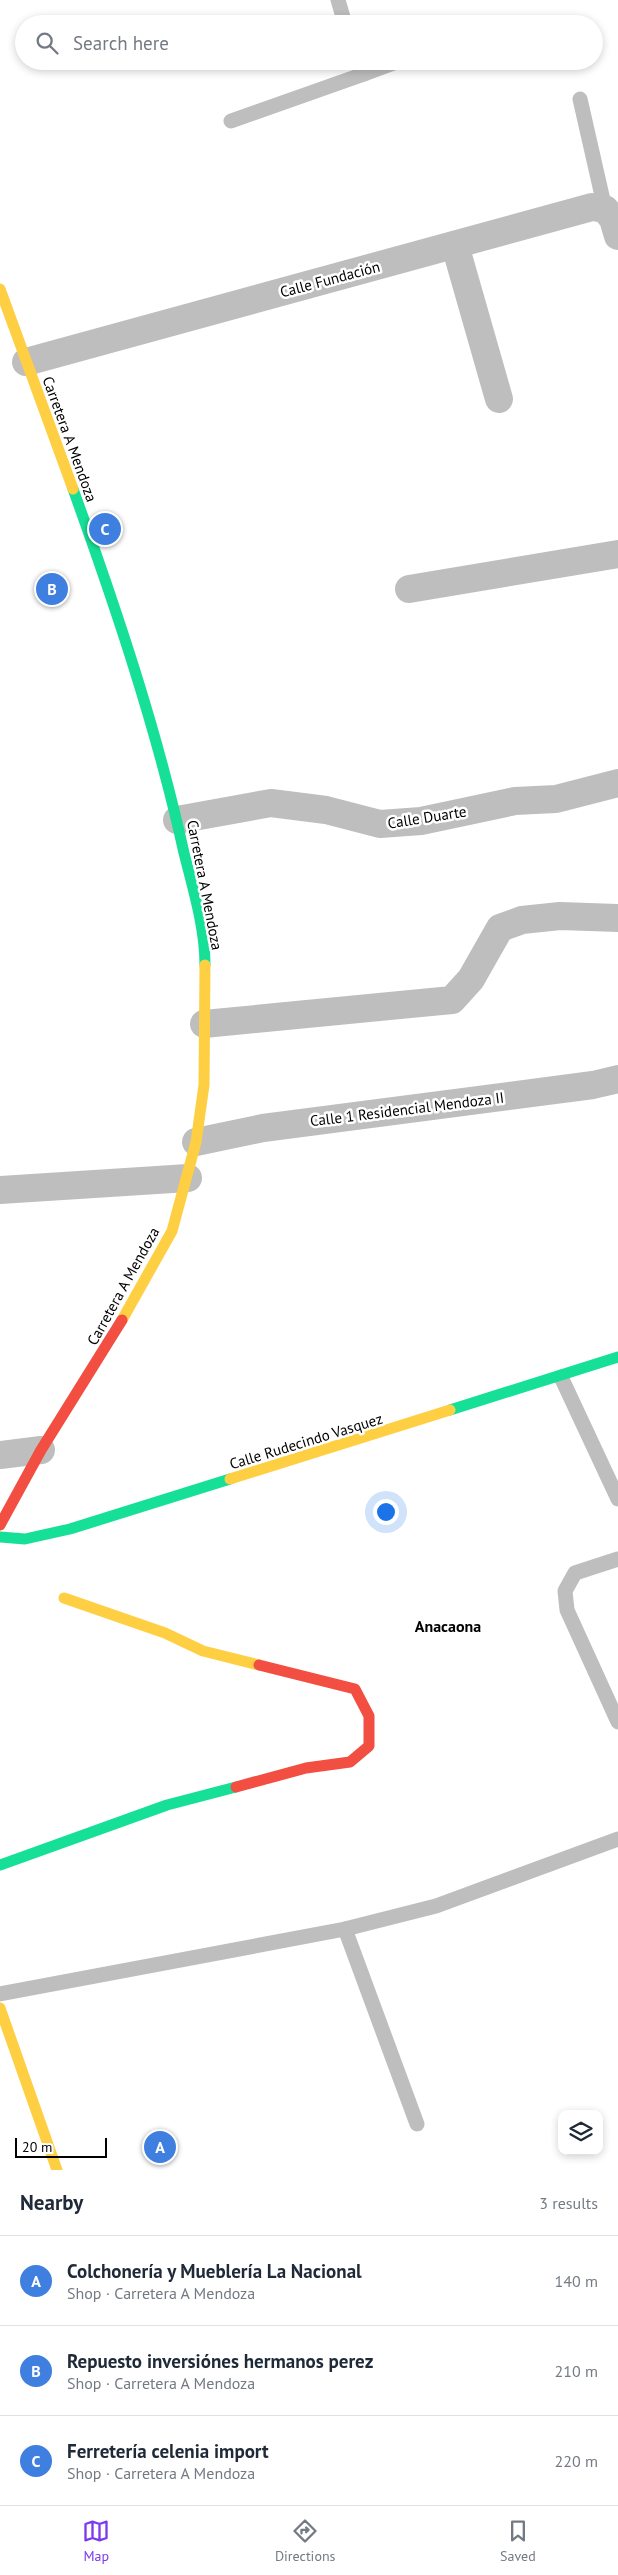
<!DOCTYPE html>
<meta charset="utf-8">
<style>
:root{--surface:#fff;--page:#f6f6f7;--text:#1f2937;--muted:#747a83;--line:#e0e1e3;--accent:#7c3aed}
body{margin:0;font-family:"PT Sans",sans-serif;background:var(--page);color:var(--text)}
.controls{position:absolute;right:15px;bottom:15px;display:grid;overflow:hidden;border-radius:10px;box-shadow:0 2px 8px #0003}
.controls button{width:45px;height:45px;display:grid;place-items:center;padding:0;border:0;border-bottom:1px solid var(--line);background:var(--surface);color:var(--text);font:25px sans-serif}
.scale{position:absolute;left:15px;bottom:12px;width:92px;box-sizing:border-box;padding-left:5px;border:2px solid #000;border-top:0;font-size:14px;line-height:18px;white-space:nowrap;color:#000;-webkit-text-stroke:4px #fff;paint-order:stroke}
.you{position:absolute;left:385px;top:1511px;width:18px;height:18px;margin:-12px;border:4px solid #fff;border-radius:50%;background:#1a73e8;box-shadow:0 0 0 8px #1a73e833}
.badge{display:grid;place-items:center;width:32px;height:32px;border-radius:50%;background:var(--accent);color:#fff;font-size:16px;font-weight:700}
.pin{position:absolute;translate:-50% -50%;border:2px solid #fff;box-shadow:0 1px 5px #0006}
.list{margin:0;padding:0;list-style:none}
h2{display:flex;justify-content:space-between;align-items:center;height:65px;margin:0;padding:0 20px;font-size:21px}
h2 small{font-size:16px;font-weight:400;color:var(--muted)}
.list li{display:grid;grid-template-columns:32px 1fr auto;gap:15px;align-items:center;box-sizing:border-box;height:90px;padding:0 20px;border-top:1px solid var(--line)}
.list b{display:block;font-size:19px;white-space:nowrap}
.list p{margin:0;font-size:16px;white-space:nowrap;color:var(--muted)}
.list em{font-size:16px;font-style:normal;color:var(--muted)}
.icon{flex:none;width:28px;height:28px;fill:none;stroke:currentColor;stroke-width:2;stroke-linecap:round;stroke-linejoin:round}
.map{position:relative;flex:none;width:618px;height:2170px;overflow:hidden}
.search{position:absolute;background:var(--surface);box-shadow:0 2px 8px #0003;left:15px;right:15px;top:15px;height:55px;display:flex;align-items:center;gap:12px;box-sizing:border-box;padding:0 18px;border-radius:28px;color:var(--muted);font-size:19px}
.sheet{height:335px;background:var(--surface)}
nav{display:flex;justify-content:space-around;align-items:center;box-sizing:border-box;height:70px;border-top:1px solid var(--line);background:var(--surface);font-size:14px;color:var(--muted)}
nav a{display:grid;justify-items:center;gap:2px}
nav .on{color:var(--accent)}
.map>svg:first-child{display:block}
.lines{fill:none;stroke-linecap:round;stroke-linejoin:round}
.lane{stroke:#bebebe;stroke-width:15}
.street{stroke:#bebebe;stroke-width:28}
.fast{stroke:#16e098;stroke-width:11}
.slow{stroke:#ffcf43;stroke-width:11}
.jam{stroke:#f24e42;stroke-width:11}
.labels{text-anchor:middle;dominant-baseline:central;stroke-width:5;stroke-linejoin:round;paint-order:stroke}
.street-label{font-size:15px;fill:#000;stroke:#fff}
.neighbourhood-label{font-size:16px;font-weight:bold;fill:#000;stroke:#fff}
</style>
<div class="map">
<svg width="618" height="2170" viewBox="0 0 618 2170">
<rect width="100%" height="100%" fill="#fff"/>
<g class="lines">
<g class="lane">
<path d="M338,0L345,24"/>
<path d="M358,61L364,74L399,61"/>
<path d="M580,99L605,209"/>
<path d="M231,121L364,74"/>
<path d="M561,1377L618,1499"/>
<path d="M618,1559L575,1573L565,1591L567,1610L618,1722"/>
<path d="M345,1929L417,2124"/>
<path d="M0,1994L345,1929L436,1906L618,1839"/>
</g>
<g class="street">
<path d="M455,245L499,399"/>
<path d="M26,362L592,207L605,209L613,219L618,236"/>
<path d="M409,589L618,554"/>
<path d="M177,820L271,803L326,810L380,824L421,821L515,801L556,799L618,783"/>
<path d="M204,1024L452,1000L471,979L500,928L522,920L560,916L618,918"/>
<path d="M196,1142L263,1128L593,1085L618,1079"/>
<path d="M0,1190L188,1178"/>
<path d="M0,1455L41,1450"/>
</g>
<g class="fast">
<path d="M73,489C116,608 157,730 184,853C193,889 205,928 205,965"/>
<path d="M450,1410L618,1357"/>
<path d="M0,1537L25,1539L70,1529L230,1479"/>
<path d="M0,1865L167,1805L236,1787"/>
</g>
<g class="slow">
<path d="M0,289L73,489"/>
<path d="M122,1320L172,1231L196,1142L204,1085L205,965"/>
<path d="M230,1479L450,1410"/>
<path d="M64,1598L165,1633L203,1651L259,1665"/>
<path d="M0,2008L57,2170"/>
</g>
<g class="jam">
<path d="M0,1525L41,1450L122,1320"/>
<path d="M236,1787L306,1768L350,1762L369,1746V1716L355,1689L259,1665"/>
</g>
</g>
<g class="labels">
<g class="street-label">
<text transform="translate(330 279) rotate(-15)">Calle Fundación</text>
<text transform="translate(70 439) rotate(70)">Carretera A Mendoza</text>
<text transform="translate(427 817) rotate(-9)">Calle Duarte</text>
<text transform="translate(205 885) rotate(79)">Carretera A Mendoza</text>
<text transform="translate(407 1109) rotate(-7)">Calle 1 Residencial Mendoza II</text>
<text transform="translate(123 1286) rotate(-61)">Carretera A Mendoza</text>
<text transform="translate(306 1441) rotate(-17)">Calle Rudecindo Vasquez</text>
</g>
<g class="neighbourhood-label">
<text x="448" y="1626">Anacaona</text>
</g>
</g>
</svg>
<div class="controls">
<button><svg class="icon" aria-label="layers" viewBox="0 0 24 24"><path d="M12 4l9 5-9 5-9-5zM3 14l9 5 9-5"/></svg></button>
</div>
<div class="scale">20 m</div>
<div class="you"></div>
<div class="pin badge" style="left:160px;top:2147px;background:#3f7fe0">A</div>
<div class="pin badge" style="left:52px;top:589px;background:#3f7fe0">B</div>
<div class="pin badge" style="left:105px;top:529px;background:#3f7fe0">C</div>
<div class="search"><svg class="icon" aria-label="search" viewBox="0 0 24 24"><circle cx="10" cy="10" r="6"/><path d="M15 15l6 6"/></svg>Search here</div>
</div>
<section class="sheet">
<h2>Nearby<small>3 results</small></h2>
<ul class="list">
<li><span class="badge" style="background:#3f7fe0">A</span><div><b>Colchonería y Mueblería La Nacional</b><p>Shop · Carretera A Mendoza</p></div><em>140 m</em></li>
<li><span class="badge" style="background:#3f7fe0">B</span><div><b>Repuesto inversiónes hermanos perez</b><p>Shop · Carretera A Mendoza</p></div><em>210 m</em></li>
<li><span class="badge" style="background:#3f7fe0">C</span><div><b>Ferretería celenia import</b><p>Shop · Carretera A Mendoza</p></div><em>220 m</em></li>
</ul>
</section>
<nav>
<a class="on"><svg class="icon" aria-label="map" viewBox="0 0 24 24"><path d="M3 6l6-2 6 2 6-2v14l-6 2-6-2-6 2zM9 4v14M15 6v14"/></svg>Map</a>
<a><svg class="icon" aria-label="directions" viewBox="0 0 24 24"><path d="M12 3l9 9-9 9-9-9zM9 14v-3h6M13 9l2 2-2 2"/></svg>Directions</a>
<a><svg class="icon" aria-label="saved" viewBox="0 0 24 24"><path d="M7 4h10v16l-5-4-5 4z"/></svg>Saved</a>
</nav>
